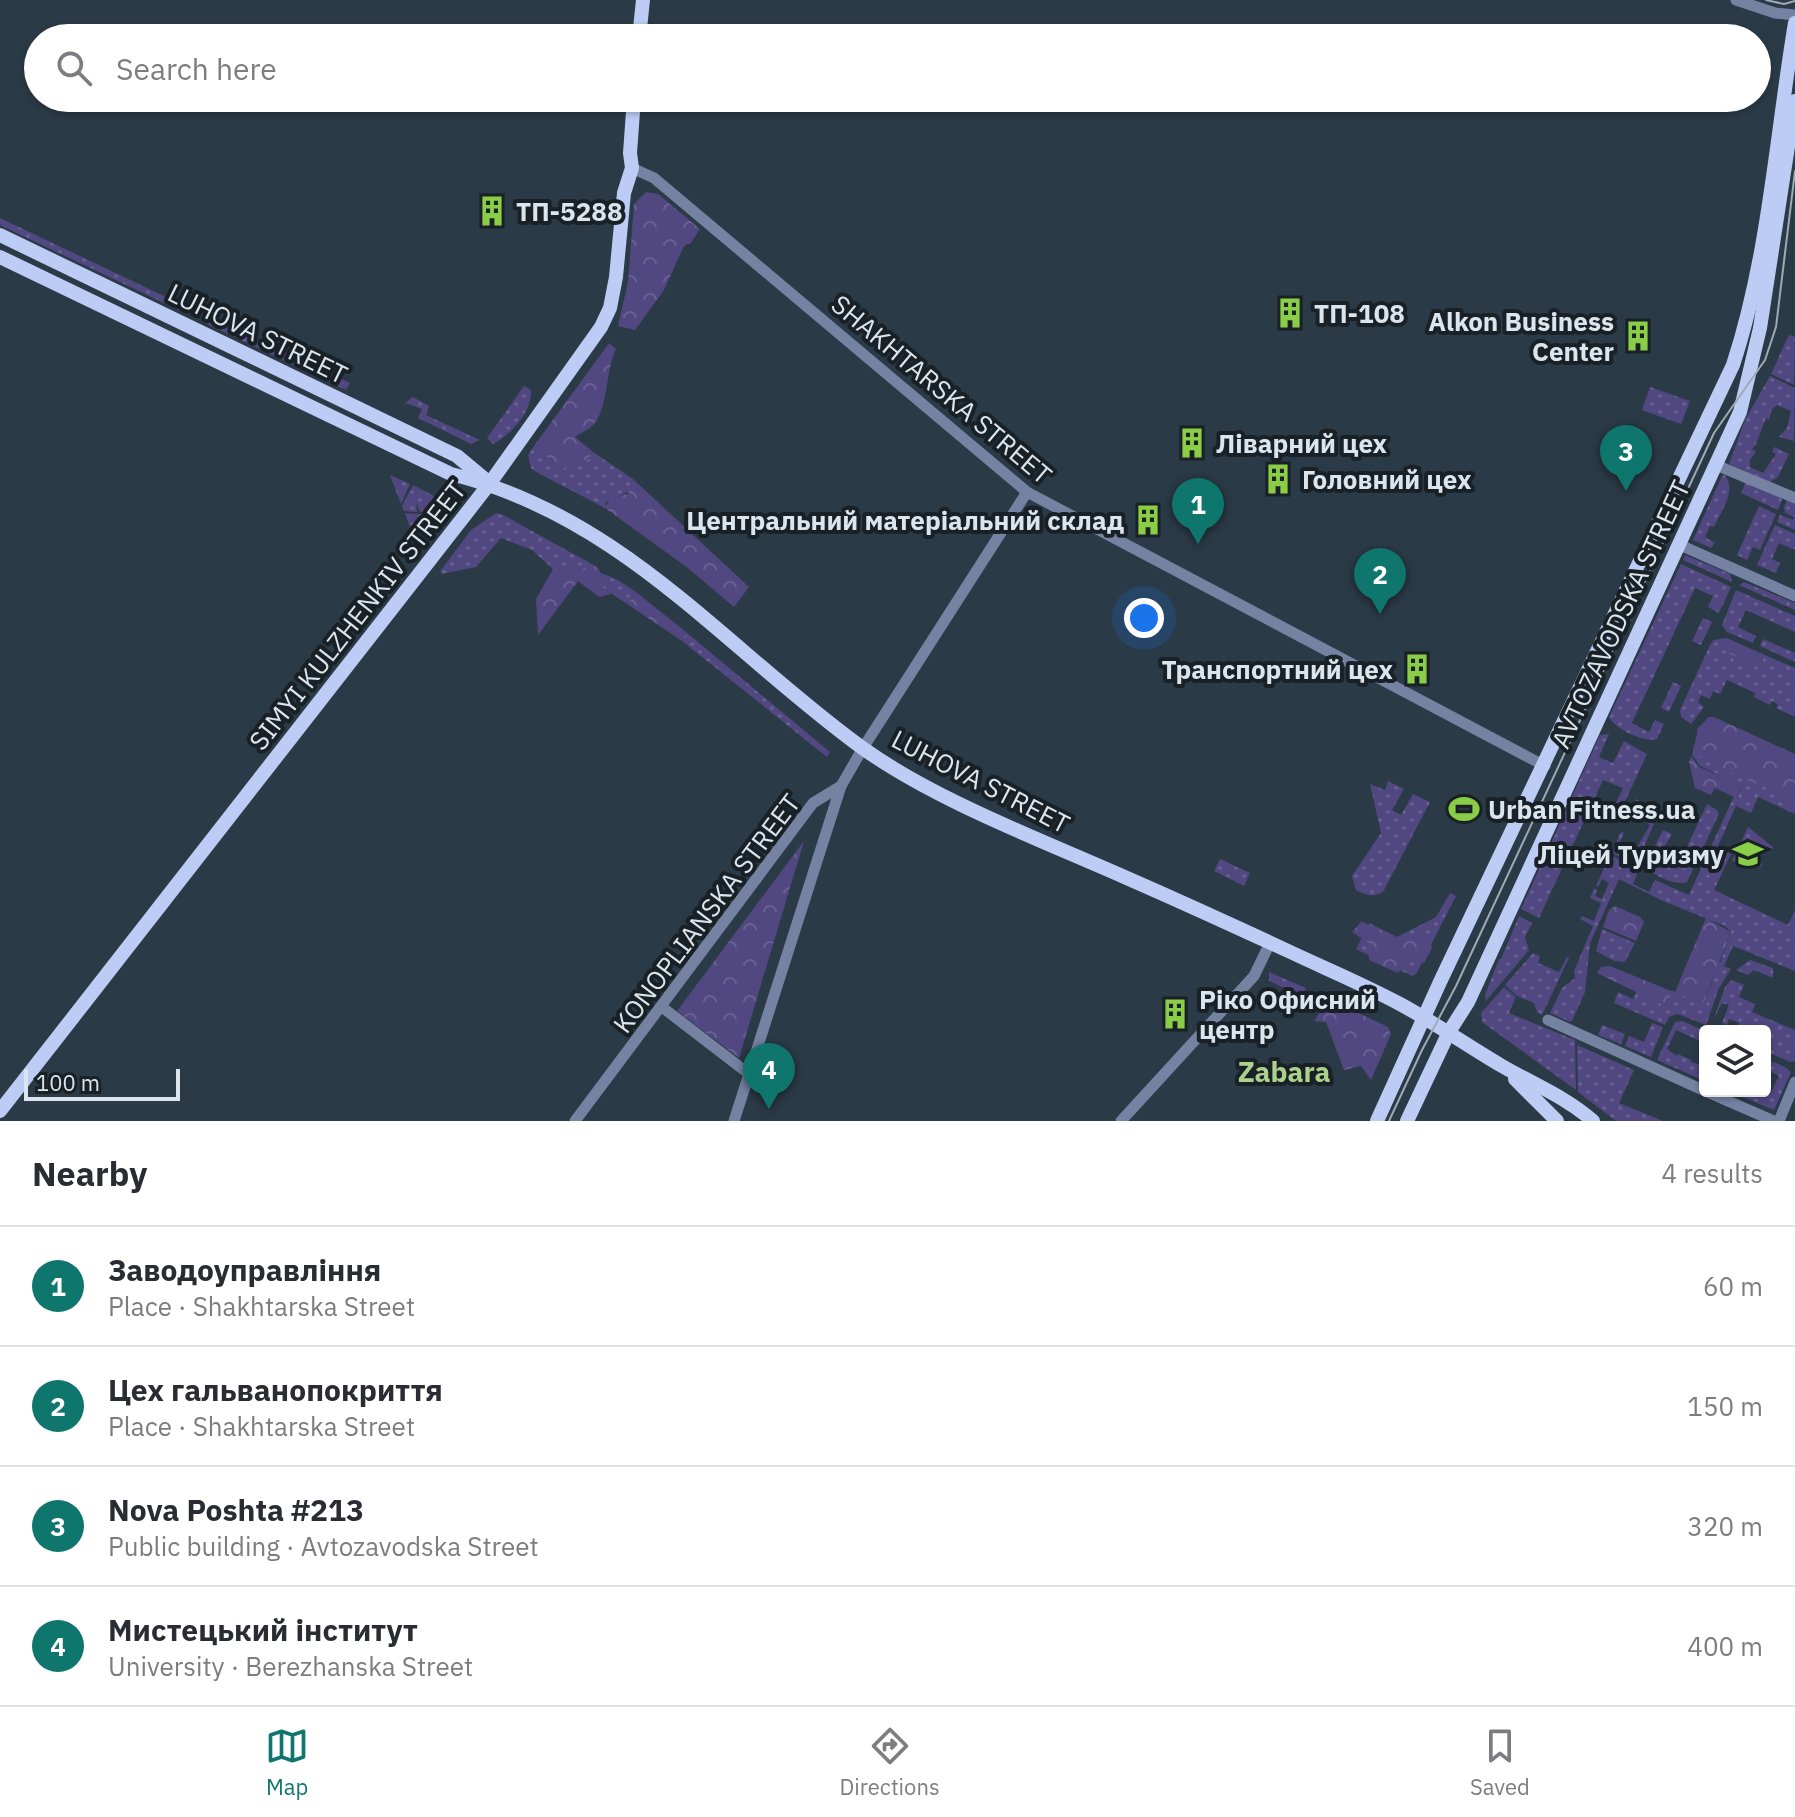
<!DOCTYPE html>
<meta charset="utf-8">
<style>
:root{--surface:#fff;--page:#f7f7f7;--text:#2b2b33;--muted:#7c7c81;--line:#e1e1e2;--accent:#0f766e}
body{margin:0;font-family:"IBM Plex Sans",sans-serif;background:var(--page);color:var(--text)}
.controls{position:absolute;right:24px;bottom:24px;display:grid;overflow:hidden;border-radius:8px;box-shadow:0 2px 6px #0004}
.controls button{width:72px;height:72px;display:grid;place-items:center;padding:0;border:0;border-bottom:2px solid var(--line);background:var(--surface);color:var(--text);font:40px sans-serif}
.scale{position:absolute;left:24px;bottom:20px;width:156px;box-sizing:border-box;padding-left:8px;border:4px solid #dbe5ed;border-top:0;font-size:22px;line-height:28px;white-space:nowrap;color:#dbe5ed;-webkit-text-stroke:6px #192026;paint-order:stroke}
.you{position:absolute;left:1144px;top:618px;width:28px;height:28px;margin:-20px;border:6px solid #fff;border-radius:50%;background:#1a73e8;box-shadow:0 0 0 12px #1a73e833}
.badge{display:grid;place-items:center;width:52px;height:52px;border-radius:50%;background:var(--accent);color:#fff;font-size:26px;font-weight:700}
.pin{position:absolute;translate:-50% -66px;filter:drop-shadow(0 2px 4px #0008)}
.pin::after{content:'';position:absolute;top:42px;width:28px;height:24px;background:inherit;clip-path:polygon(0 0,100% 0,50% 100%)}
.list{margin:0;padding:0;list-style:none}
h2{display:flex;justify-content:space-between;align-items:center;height:104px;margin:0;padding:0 32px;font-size:34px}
h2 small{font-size:26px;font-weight:400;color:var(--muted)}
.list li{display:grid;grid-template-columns:52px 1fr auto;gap:24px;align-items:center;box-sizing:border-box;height:120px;padding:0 32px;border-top:2px solid var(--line)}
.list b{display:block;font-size:30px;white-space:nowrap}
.list p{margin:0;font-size:26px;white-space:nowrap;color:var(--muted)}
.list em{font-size:26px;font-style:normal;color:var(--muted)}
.icon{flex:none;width:44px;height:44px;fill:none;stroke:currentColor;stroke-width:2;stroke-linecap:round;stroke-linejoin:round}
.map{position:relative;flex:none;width:1795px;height:1121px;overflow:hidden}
.search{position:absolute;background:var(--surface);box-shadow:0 2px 6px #0004;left:24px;right:24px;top:24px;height:88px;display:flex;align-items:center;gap:20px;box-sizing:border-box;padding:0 28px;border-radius:44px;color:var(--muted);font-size:30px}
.sheet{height:584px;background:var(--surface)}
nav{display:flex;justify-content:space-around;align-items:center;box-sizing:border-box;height:112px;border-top:2px solid var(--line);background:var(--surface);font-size:22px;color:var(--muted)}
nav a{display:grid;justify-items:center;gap:4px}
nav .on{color:var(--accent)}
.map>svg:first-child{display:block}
.grass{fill:url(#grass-dots)}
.forest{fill:url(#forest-crowns)}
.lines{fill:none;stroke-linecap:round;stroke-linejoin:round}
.minor{stroke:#7582a2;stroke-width:11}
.major{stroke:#bcccf4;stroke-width:14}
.tram{stroke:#9eaab4;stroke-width:2}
.labels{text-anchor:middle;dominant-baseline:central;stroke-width:8;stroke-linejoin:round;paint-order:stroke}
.poi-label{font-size:26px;font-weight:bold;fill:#dbe5ed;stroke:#192026;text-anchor:start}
.street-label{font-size:26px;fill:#dbe5ed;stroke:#192026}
.neighbourhood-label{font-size:28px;font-weight:bold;fill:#abd18d;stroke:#192026}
</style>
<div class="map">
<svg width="1795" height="1121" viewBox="0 0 1795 1121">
<defs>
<pattern id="grass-dots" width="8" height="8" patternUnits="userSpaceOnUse" patternTransform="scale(2)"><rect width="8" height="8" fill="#514781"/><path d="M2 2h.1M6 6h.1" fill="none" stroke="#696193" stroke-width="1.8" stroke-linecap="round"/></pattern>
<pattern id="forest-crowns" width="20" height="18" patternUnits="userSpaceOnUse" patternTransform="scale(2)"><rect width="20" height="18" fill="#514781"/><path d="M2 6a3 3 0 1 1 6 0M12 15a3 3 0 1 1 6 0" fill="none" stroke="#696193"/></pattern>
</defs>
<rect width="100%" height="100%" fill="#2b3a47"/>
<g class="grass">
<path d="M0,218L191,309L185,313L0,225Z"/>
<path d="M203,315L350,383L346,390L203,322Z"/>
<path d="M1789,335L1795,337L1794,385L1771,374Z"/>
<path d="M1770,376L1795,388L1794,441L1779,437L1787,428L1791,411L1777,405L1772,409L1769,420L1766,418L1756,444L1752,449L1756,452L1750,460V467L1763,473L1776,454L1772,452L1774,447L1789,454L1778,477L1770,482L1729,464L1745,420Z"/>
<path d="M524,386L531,390C532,413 510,435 493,444L487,438Z"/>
<path d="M1650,387L1690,401L1681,424L1642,410Z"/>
<path d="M413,397L429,406L426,415L480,440L471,444L418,418L422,409L405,403Z"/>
<path d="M534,446L562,470L571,462L588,460L593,452L633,479L630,491L606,502L605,508L536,472L531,468L528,455Z"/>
<path d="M390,475L410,484L401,504Z"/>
<path d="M1725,475C1737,491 1721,511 1714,527L1710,526L1705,537L1715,543L1711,548L1693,540L1722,476Z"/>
<path d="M1746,481L1783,497L1778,510L1741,493Z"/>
<path d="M413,485L434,496L431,513L420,512L416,502L417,512L404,511L402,506Z"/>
<path d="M1788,498L1795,502V530L1777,522L1780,515L1793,520L1794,517L1785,513L1784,507Z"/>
<path d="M1759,506L1776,514L1760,550L1753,547L1747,560L1737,555Z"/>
<path d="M405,513L430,515L413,537Z"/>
<path d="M496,513L503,515L597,567L575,571L553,569L532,550L501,538L476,567L441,574V570L471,530Z"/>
<path d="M1775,525L1795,534V550L1779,543L1772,559L1780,563L1776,573L1757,565Z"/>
<path d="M1685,555L1730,574L1732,582L1683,560Z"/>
<path d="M1681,564L1731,587L1719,613L1708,607L1713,596L1695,588L1632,723L1649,732L1655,720L1664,724L1657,739C1644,743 1615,729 1609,717Z"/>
<path d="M601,573L618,580L636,592L627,604L602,587Z"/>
<path d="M1744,582L1795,603V610L1739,585Z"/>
<path d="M1736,590L1795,616V632L1746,610L1738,627L1756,636L1753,643L1727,632L1722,625Z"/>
<path d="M1703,618L1712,622L1701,645L1692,641Z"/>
<path d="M686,632L830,752L827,757L682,641Z"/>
<path d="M1726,638L1732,640L1727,652L1759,667L1765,655L1795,668V717L1776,708L1778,704L1772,701L1770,705L1754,697L1755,693L1727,680L1720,694L1713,691L1710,699L1701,695L1698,702L1704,707L1691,724L1681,717L1680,710L1710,645L1714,640Z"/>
<path d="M1763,639L1795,653V662L1760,646Z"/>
<path d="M1673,682L1681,686L1669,712L1661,708Z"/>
<path d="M1698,729L1791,799L1795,791V814L1758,797L1751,813L1736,806L1717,848L1731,854L1714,890L1788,925L1795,910V971L1733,946L1724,966L1731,969L1719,988L1706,1025L1678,1014L1669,1017L1665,1025L1614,1003L1618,992L1633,999L1637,991L1665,1006L1671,990L1703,1004L1713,981L1685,969L1692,951L1720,963L1731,932L1725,926L1663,901L1619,879L1590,943L1585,992L1572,1021L1570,1022L1550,1013L1562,988L1575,978L1574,971L1593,926L1580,919L1582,916L1594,921L1601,903L1590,898L1594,888L1597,890L1595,896L1602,899L1609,883L1602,879L1598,887L1596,886L1610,855L1636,867L1634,870L1638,872L1633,884L1649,892L1655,880L1689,895L1734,796L1737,797L1742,786L1700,766L1692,755Z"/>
<path d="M1609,734L1599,757L1613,763L1624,741L1647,754L1623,806L1615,805L1623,788L1603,780L1539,918L1521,909L1600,735Z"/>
<path d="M1388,781L1404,789L1392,810L1401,815L1413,794L1430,802L1383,892C1374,898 1365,895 1356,890L1352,876L1381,833L1370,784L1385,790Z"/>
<path d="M1636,799L1642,802L1640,806L1650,811L1653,807L1647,820L1654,824L1636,864L1611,853L1621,832L1624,833L1616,851L1630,859L1650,825L1634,814L1633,807Z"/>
<path d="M1707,804L1717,810L1719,814L1687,882C1674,886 1652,875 1645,865L1663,830L1672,834L1660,854V860L1677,868Z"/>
<path d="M1748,827L1773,847L1772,850L1753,841L1747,856L1763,864L1761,867L1732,861Z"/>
<path d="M1220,859L1250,873L1244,886L1214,871Z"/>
<path d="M1450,893L1456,896L1416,974L1412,976L1356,949L1369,923L1397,937L1436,917Z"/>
<path d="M1519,916L1532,923L1525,937L1529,950L1486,1001L1485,995L1499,959H1501Z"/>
<path d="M1602,929L1635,943L1625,962L1614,961L1596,951Z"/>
<path d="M1533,953L1540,956L1538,963L1559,972L1567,957L1569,958L1542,1015L1537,1012L1534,1003L1517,996L1505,985Z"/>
<path d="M1750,960L1773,968V978L1754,970L1748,975L1736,970Z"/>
<path d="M1269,972L1306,988L1304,994L1300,995L1269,981Z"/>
<path d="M1731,980L1744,985L1739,997L1755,1004L1752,1012L1795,1030V1061L1790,1062L1765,1051V1031H1736L1739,1023L1729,1019L1727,1025L1722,1023L1729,1005L1722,1003L1714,1018L1725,987Z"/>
<path d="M1504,987L1516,997L1509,1013L1575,1040L1576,1090L1482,1022L1481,1013Z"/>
<path d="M1675,1022L1682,1021L1705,1031L1700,1041L1676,1030L1667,1049L1677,1056L1678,1054L1691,1060V1062L1705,1066V1081L1657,1060Z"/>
<path d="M1652,1023L1663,1027L1651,1057L1625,1046L1629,1036L1644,1042Z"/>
<path d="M1602,1025L1625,1034L1621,1044L1598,1035Z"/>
<path d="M1577,1045L1634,1070L1619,1103L1663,1121H1616L1578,1092Z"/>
<path d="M1765,1058L1785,1067L1791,1072L1774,1110L1728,1091H1759L1767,1096L1770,1094L1779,1076L1765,1069Z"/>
</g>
<g class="forest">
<path d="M646,192L658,194L700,229L690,244H687L683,248L664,290L635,330L618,326L628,282L634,204Z"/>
<path d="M609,343L616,349C605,370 609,412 591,427C586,431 580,433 575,437L593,452L588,460L571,462L562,470L534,446Z"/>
<path d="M633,479L749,587L734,607L688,568L605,508L610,498L628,494Z"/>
<path d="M590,566L597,567L602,575V586L611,594L599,597L578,581L538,635L536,599L553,569L575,571Z"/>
<path d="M636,592L686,632L682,641L627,604Z"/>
<path d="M1731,640L1765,655L1759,668L1726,652Z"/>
<path d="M1709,717H1714L1795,754V790L1791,799L1703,760L1697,754V729Z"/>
<path d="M1691,756L1699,767L1742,785L1736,798L1715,788L1711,795L1695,788L1689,762Z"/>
<path d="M804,841L739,1058L677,1011Z"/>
<path d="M1615,906L1640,917L1644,922L1636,941L1603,927L1609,910Z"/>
<path d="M1706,918L1731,932L1703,1005L1675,992Z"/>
<path d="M1362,921L1391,939L1420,935L1430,941L1432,948L1424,963L1408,959L1398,973L1369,960V943L1352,932Z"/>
<path d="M1610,966L1671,991L1665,1006L1597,973L1601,967Z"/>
<path d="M1329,999L1388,1027L1391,1034L1371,1080L1361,1066L1344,1070L1326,1022L1314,1021Z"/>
</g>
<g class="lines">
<g class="minor">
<path d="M1736,0L1775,13L1795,15"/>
<path d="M632,168L654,178L1027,492L1545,766"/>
<path d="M1716,465L1795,498"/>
<path d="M1680,545L1795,596"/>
<path d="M662,1007L749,1074"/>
<path d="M1548,1020L1705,1091"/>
<path d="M1705,1091L1774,1121"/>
<path d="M575,1121L813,803L841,786"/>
<path d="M734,1121L841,786L863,748L1027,492"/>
<path d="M1121,1121L1254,976L1270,943"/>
<path d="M1779,1121L1795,1082"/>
</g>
<g class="major">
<path d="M639,38L643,0"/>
<path d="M0,235L457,456L487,481"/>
<path d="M0,257L451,474C622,516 725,648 861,747C936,801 1044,841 1129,879C1182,902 1234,926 1286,950C1324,968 1363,984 1400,1004C1435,1023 1468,1046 1502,1066C1533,1084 1566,1097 1593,1121"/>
<path d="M1515,1079L1557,1121"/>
<path d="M0,1111L490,483L601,327L610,308L616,277L624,193L632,168L630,153L634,98"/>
<path d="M1377,1121L1440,982L1733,365C1769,255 1776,136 1795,23"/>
<path d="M1407,1121L1449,1032L1468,1002L1740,412L1760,328L1795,101"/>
</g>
<g class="tram">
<path d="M1766,0L1784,4L1795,1"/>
<path d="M1389,1121L1422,1050L1456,986L1714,433L1765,360L1776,327L1795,171"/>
</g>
</g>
<defs>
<g id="building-bare" transform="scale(2.4)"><path d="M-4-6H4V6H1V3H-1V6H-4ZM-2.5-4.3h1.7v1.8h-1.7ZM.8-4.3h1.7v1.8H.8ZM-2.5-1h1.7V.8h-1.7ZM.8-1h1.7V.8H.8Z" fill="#8ace47" stroke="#192026" stroke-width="2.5" paint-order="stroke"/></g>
<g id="stadium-bare" transform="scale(2.4)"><path d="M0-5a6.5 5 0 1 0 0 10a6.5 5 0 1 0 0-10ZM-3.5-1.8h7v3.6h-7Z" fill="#8ace47" stroke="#192026" stroke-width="2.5" paint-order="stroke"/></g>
<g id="school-bare" transform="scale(2.4)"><path d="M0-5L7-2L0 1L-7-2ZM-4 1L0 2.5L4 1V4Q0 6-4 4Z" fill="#8ace47" stroke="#192026" stroke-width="2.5" paint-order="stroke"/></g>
</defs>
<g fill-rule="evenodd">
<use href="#building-bare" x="492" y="211"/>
<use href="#building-bare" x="1290" y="313"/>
<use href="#building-bare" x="1638" y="336"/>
<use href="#building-bare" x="1192" y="443"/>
<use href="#building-bare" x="1278" y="479"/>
<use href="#building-bare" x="1148" y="520"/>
<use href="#building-bare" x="1417" y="669"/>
<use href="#stadium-bare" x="1464" y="809"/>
<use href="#school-bare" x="1748" y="854"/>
<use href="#building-bare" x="1175" y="1014"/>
</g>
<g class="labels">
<g class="poi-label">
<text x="516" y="211">ТП-5288</text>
<text x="1314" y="313">ТП-108</text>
<text x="1614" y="321" text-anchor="end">Alkon Business<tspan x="1614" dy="30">Center</tspan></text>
<text x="1216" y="443">Ліварний цех</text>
<text x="1302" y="479">Головний цех</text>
<text x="1124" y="520" text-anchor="end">Центральний матеріальний склад</text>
<text x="1393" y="669" text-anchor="end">Транспортний цех</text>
<text x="1488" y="809">Urban Fitness.ua</text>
<text x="1724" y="854" text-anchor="end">Ліцей Туризму</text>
<text x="1199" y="999">Ріко Офисний<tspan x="1199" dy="30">центр</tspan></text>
</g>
<g class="street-label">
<text transform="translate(258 333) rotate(26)">LUHOVA STREET</text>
<text transform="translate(942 389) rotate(40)">SHAKHTARSKA STREET</text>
<text transform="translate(1620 614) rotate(-65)">AVTOZAVODSKA STREET</text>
<text transform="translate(357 615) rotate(-52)">SIMYI KULZHENKIV STREET</text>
<text transform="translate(981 781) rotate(27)">LUHOVA STREET</text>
<text transform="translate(706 913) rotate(-53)">KONOPLIANSKA STREET</text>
</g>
<g class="neighbourhood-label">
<text x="1284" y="1071">Zabara</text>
</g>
</g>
</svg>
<div class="controls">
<button><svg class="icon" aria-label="layers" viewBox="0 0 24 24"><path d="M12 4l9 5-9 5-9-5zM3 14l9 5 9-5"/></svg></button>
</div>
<div class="scale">100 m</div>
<div class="you"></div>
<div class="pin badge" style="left:1198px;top:544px">1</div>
<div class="pin badge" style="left:1380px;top:614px">2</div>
<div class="pin badge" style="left:1626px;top:491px">3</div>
<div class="pin badge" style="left:769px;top:1109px">4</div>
<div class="search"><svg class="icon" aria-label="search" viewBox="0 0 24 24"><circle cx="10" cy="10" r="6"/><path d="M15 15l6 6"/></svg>Search here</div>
</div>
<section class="sheet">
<h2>Nearby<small>4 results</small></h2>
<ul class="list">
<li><span class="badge">1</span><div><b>Заводоуправління</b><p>Place · Shakhtarska Street</p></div><em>60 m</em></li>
<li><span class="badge">2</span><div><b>Цех гальванопокриття</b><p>Place · Shakhtarska Street</p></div><em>150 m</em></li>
<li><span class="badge">3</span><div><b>Nova Poshta #213</b><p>Public building · Avtozavodska Street</p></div><em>320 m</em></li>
<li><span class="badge">4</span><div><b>Мистецький інститут</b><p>University · Berezhanska Street</p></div><em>400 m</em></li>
</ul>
</section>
<nav>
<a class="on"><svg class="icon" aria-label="map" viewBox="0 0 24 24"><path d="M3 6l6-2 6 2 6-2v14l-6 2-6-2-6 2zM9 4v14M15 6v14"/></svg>Map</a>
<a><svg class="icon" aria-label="directions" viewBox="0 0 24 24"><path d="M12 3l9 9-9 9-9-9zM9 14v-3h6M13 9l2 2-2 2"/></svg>Directions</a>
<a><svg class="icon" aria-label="saved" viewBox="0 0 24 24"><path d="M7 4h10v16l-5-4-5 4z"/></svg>Saved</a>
</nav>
